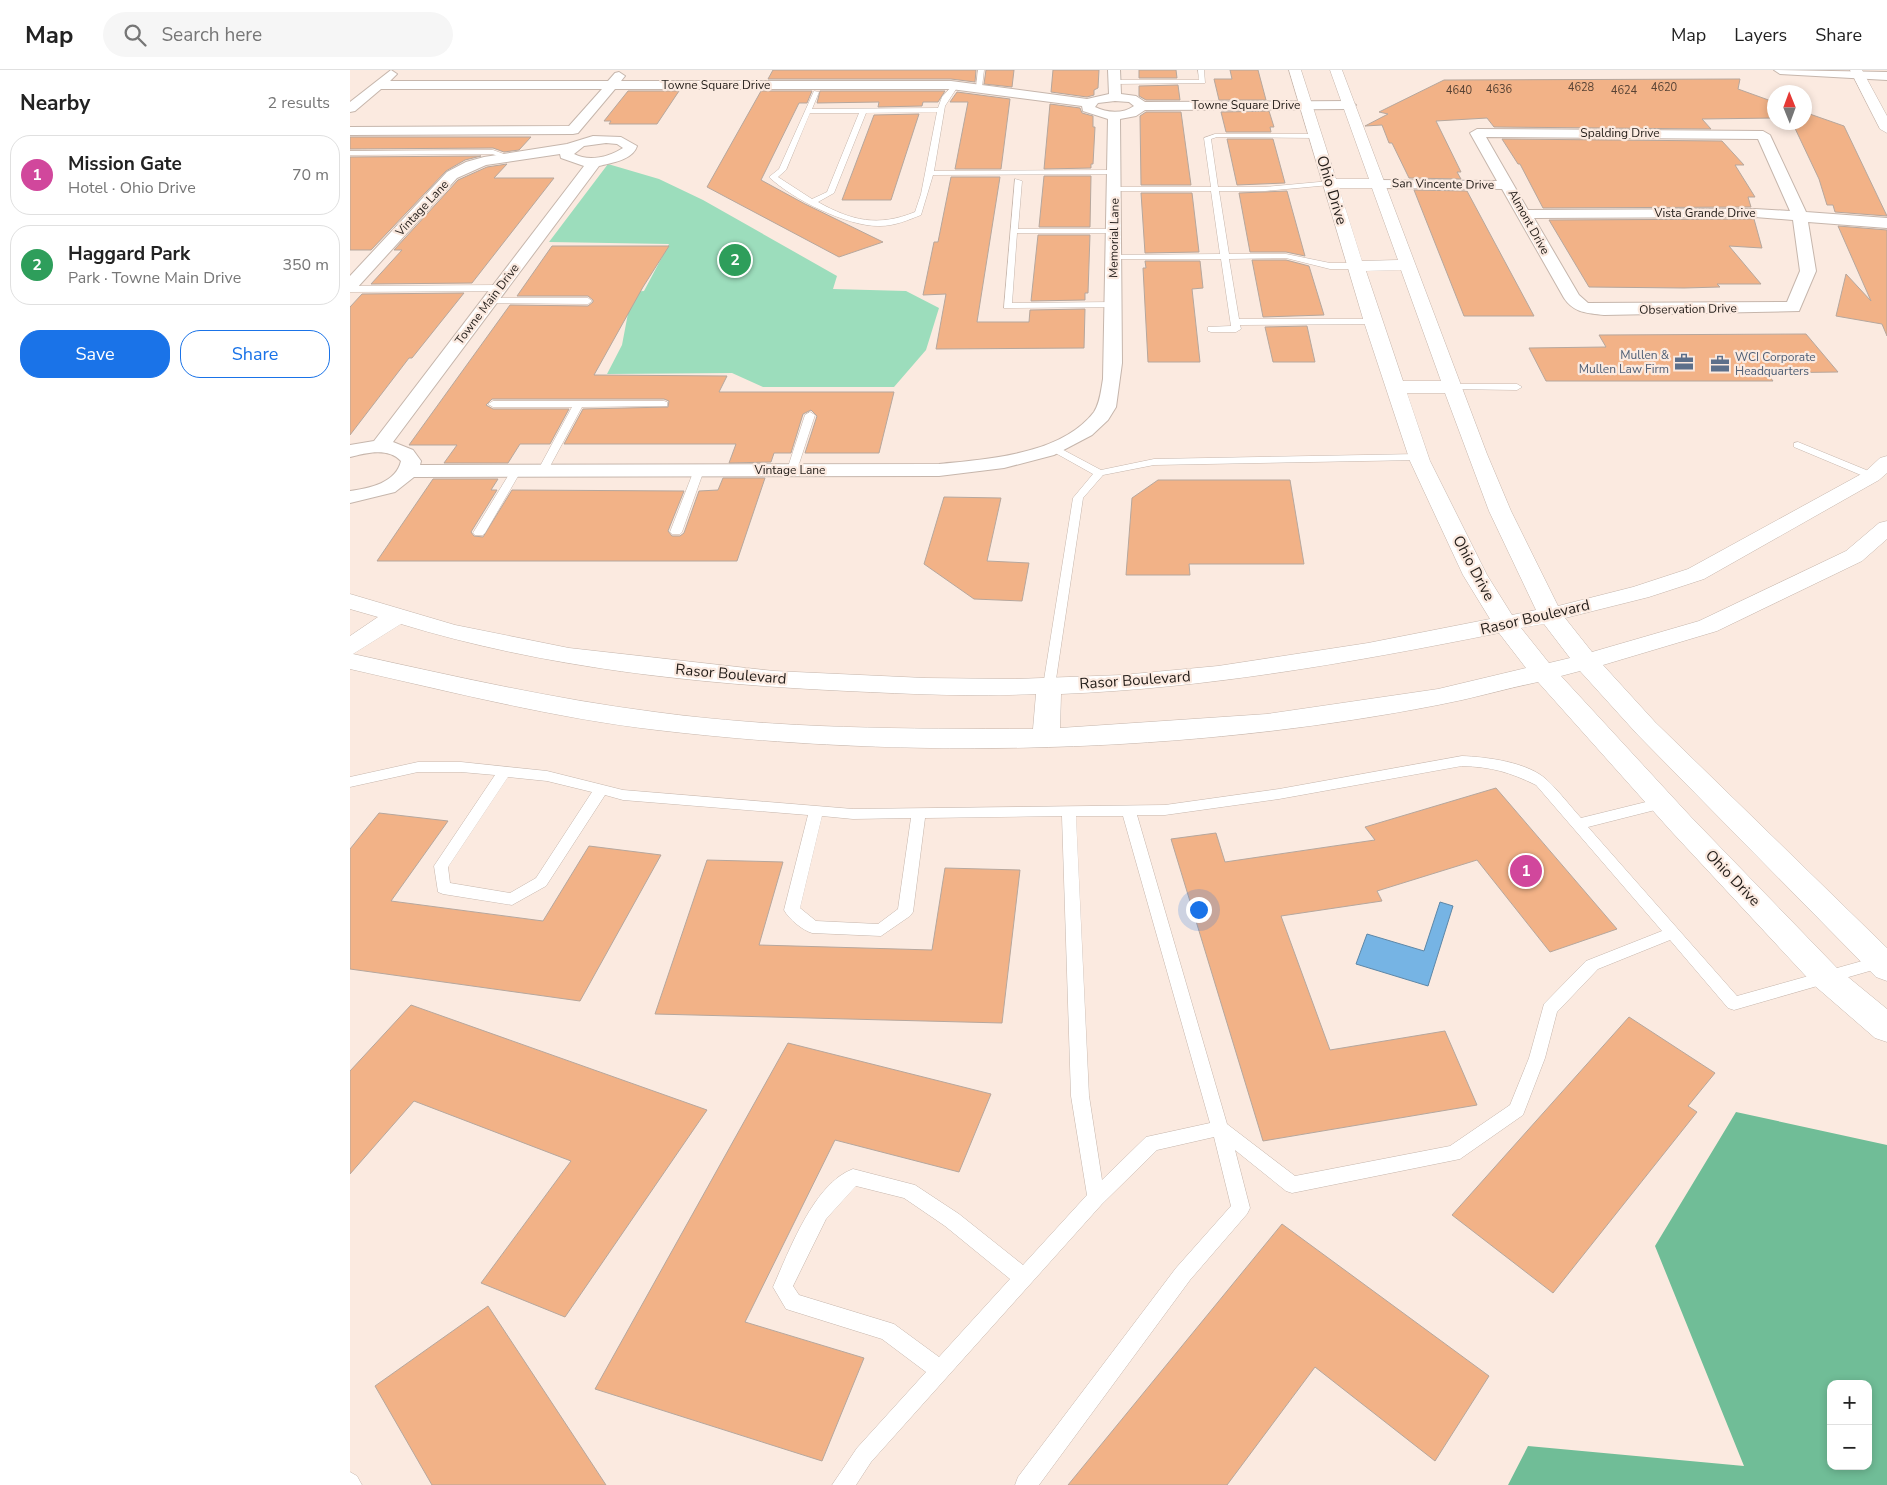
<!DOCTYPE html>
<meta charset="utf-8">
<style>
:root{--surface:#fff;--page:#f6f6f6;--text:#222;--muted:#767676;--line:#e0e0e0;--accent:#1a73e8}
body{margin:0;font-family:"Nunito Sans",sans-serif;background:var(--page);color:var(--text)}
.controls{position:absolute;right:15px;bottom:15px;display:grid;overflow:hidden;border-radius:10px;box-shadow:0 2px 8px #0003}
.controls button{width:45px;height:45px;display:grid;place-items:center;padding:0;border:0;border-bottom:1px solid var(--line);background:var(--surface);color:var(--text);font:25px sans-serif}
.compass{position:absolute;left:1417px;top:15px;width:45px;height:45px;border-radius:50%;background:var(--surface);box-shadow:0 2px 8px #0003;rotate:359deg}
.you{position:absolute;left:848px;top:839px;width:18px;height:18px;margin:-12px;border:4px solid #fff;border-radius:50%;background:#1a73e8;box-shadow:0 0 0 8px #1a73e833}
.badge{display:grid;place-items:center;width:32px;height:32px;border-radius:50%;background:var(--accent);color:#fff;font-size:16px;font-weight:700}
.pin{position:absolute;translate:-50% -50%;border:2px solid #fff;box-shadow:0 1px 5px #0006}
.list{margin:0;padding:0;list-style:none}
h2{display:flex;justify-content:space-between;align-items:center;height:65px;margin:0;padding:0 20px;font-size:21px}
h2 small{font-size:16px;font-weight:400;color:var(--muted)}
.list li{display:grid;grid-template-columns:32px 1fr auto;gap:15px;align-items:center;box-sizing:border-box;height:80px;margin:0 10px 10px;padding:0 10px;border:1px solid var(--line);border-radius:20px}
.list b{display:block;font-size:19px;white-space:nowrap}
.list p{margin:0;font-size:16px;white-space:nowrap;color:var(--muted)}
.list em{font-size:16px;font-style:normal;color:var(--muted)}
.actions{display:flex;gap:10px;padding:15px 20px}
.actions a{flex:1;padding:11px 0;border:1px solid var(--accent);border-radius:20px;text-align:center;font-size:18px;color:var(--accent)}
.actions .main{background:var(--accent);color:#fff}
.icon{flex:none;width:28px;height:28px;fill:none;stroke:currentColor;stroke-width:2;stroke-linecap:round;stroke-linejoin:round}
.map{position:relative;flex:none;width:1537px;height:1415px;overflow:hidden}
header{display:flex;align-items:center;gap:30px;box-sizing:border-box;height:70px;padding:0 25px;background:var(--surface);border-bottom:1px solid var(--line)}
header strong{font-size:24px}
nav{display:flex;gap:28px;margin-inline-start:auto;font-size:18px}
.search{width:350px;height:45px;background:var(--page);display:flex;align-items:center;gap:12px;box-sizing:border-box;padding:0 18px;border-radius:28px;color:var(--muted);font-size:19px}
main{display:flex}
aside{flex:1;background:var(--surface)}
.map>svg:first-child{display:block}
.green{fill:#9cddbc}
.forest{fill:#70bd97;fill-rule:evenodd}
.water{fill:#76b4e4;stroke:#5d87a7}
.building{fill:#f2b287;stroke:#b6a79d}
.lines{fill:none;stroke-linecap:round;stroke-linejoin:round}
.lane-casing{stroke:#c6b6ac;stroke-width:1}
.street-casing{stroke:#c6b6ac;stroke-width:2}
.secondary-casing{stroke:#c6b6ac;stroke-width:1}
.lane{fill:#fff;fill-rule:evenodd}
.street{fill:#fff;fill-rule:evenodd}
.secondary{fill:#fff;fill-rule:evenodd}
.labels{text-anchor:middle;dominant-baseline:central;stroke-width:4.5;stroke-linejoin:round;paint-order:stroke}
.far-number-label{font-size:11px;fill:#574234}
.far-street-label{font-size:12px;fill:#231d19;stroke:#fbeae0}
.far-service-label{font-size:12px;fill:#4e5e75;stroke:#fbeae0;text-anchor:end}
.street-label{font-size:15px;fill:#231d19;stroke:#fbeae0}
</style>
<header>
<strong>Map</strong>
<div class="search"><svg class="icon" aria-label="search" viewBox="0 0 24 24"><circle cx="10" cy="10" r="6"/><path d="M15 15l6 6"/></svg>Search here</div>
<nav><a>Map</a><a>Layers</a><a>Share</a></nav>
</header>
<main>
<aside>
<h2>Nearby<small>2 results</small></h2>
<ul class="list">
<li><span class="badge" style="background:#d1479c">1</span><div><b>Mission Gate</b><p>Hotel · Ohio Drive</p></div><em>70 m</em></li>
<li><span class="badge" style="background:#2e9e5b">2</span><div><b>Haggard Park</b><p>Park · Towne Main Drive</p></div><em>350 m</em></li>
</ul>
<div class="actions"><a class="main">Save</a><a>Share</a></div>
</aside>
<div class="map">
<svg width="1537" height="1415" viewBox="0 0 1537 1415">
<rect width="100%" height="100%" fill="#fbeae0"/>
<path class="green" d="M258,94L309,109L353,130L487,206L483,219L556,221L589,238L576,280L544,317H413L382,303L257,304L272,275L279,238L252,224L294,221L319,174L199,172Z"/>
<path class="forest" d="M1386,1042L1537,1075V1415H1158L1178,1376L1394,1396L1305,1176ZM1481,1314H1518V1396H1481Z"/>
<path class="water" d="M1090,832L1103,836L1078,916L1006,894L1017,864L1074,881Z"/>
<g class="building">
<path d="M423,0H626L625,12L601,9H418Z"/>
<path d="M636,0H664L662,17L634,14Z"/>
<path d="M703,0H749L748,18L744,20V25L737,27L701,22Z"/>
<path d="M789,0H826L827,8H789Z"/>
<path d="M880,0H908L916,30H869L864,9H882Z"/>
<path d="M1390,9L1388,19L1424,32V48L1352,49L1361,59L1144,57L1137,48L1086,51L1111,102H1107L1111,109L1059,108L1042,73H1039L1032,55L1015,56L1038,44L1029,42L1094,10Z"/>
<path d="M828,15L830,30H796L789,26V16Z"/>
<path d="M278,21H329L307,54H259L261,51H254Z"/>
<path d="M411,21H462L457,33H449L411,110L455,134L533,172L489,187L357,117Z"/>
<path d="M470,21H595L588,32H573L572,36L528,37L529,32L467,33Z"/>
<path d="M607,22L660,29L651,99H605L618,32H600Z"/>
<path d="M700,34L730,38L732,43L743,46V57H745L743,94H741V98L694,99Z"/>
<path d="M919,41L924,57H920L921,62H876L871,42Z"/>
<path d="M796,42H831L841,115H791L790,46Z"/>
<path d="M1454,42L1494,56L1537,146L1485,142L1483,135H1477L1469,109L1442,52H1454Z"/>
<path d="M569,44L541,130H492L524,45Z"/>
<path d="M0,67H181L169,80L154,82L143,78L0,79Z"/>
<path d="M877,69H923L935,113L887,115Z"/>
<path d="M1152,69L1372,71L1394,95H1385L1405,127H1398L1401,137L1193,138L1170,94H1168Z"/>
<path d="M131,86L115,90L96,101L21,180H0V87Z"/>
<path d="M157,94L144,108H204L122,213L21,214L52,180H44L108,110L137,97Z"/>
<path d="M694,106H741L740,157H689Z"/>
<path d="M601,107H650L627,252H679L680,240L735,239L734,278L586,279L596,224L573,225L584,172H588Z"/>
<path d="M1064,120L1117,121L1184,246H1114Z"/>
<path d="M937,121L955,186L936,182H900L889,123Z"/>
<path d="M791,123H842L849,182L795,183Z"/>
<path d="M1404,149L1412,178L1379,176L1411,214H1367L1370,217L1334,218L1239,217L1199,150Z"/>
<path d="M1488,156L1537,160V266L1532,254L1486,246L1496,204L1521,231Z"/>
<path d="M688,165H740L738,223H735V230L681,231Z"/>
<path d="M202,176H319L293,217L244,305L377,306L369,322H544L529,383H455L467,346L461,340L453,344L441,383H424L421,392L379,393L386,374H214L233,339L318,337L319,331L314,329H142L136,335L143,339H219L200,374H170L158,393H94L107,375H59L160,235L238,236L243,232V230L238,226H167Z"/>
<path d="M902,190H936L959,196L974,245L913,247Z"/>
<path d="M795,191H850L853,218L842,219L850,292H798L793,198H796Z"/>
<path d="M114,223L62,288H59L0,365V237L12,224Z"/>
<path d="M957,256L965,292H923L915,257Z"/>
<path d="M1456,264L1488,302L1417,303L1423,311H1196L1179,278L1256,277L1249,265Z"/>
<path d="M373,408H415L387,491H27L83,409H148L141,420H147L121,462L124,466L133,467L162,420L334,421L318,461L322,466H330L334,463L349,421L368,420Z"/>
<path d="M808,410H940L954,494H839L840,505H776L782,428Z"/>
<path d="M594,427L651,428L637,491L679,493L672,531L624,529L574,494Z"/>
<path d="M1146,718L1267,859L1200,882L1127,790L1027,821L1032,831L931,846L980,980L1095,961L1127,1035L913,1071L821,769L866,763L875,792L1025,770L1015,757Z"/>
<path d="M29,743L98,751L41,831L193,851L239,776L311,785L230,931L0,899V779Z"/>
<path d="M357,790L433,792L409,875L582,880L595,798L670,800L652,953L305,944Z"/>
<path d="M61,935L357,1040L215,1247L131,1213L221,1091L64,1031L0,1104V1001Z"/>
<path d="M1279,947L1365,1003L1338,1036L1347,1042L1203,1223L1102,1145Z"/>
<path d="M438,973L641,1024L609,1102L485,1070L395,1252L514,1288L472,1391L245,1319Z"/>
<path d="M932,1154L1139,1306L1085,1391L965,1297L877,1415H718Z"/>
<path d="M138,1236L231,1377L256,1415H82L25,1316Z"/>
</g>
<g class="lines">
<g class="lane-casing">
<g id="lane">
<path d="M628,0H634L632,17L629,19L626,17Z"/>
<path d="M848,0H854L855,13L764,14L761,12L764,10H849Z"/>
<path d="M603,15L608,16L595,36L584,101L764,100L768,102L764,104L583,105L571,145C558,150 545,156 530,156C498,157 442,129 419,107L429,99L464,21L469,22L462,39L588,38L592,27ZM587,42L571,124L565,142C528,157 502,151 468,132L484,123L516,43ZM460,43H509L477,122L462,129L428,107L436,100Z"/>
<path d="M865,64H966L969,66L966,68L867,67L861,69L868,117H915L980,111L984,113L980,115L915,121H869L879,184H936L980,193H1006L1010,196L1006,199H980L936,188L879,189L889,249H1023L1026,250V254L890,255L891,259L886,262H861L858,261V257L881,256L871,189H761L760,187L764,185L870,184L861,121H764L760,119L764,117H861L854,68Z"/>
<path d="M143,80L162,87L158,89L142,84L0,85V81Z"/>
<path d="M665,109L672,111L668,159H764L768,161L764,163H667L662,233L763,232L766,233V237L654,238Z"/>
<path d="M0,216L149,215L153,218L149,221L0,222Z"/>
<path d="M138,228H238L242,231L238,234L135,233L134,231Z"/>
<path d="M1102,314H1167L1172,317L1167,320L1099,319L1097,317Z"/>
<path d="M314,331L317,332V336L232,337L198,400L193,403L188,400L222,337H143L138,334L143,331Z"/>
<path d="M460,342L465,345L447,400L446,402H438L437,400L455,345Z"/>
<path d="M1448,372L1526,404L1527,406L1522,409L1518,408L1444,377V373Z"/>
<path d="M704,375L751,400L804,389L1068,384L1073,387L1068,390L804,395L753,405L733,428L705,616L699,620L693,616L723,428L743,404L700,380L699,378Z"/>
<path d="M349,397L354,400L332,462L330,464H322L320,462L344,400Z"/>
<path d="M166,398L171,401L135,463L133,465H125L123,463L161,401Z"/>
<path d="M1112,686C1137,687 1178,692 1197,710C1209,721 1220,736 1231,748L1312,728L1317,729L1319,733L1317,737L1238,757L1387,926L1530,886L1536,888L1537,894L1530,898L1384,940L1378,938L1320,870L1248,899L1207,942L1195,988L1173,1045L1110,1089L942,1123L936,1121L885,1080L900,1138L897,1144L840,1210L689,1415H665L668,1407L826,1198L881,1136L864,1067L807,1080L752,1134L521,1392L506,1415H482L507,1378L576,1302L532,1269L436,1239L423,1217C439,1181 464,1113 503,1099L565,1115L609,1144L673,1195L737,1125L721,1026L712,746L575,748L563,842L560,846L531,866L462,863C452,860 439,849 434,840L458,745L273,730L255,725L196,816L162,835L93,824L88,822L84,796L145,705L111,702H68L0,717V707L68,692H111L197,701L273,720L503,739L815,735L929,719ZM1112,696C1142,697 1159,702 1186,715L1312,861L1236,891L1194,934L1179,988L1160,1035L1100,1076L945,1106L877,1054L787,745H815L929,729ZM158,707L197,711L242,722L186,808L160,823L100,813L98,797ZM472,746L503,749L561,748L548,839L528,854L466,851L450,838ZM726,746H773L860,1053L796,1067L752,1110L739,1026ZM506,1116L554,1128L595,1156L660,1209L589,1287L544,1254L449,1225L443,1216L476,1149Z"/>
<path d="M0,1402L7,1406L12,1415H0Z"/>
</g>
</g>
<g class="street-casing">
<g id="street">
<path d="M41,0L47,4L40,11H258L265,3L269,2L275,6L271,11H601L737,29L759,24L758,0H770L771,24L786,26L795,32L1000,31L1006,35L1000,39L795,40L786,46L770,49L772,293L766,337L758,350L742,365L704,385L654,398L589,406L64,407L45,422L0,433V421C20,418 46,413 51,391C38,377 16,383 0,387V375L24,371L234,96L211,88L210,84L136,95L107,108L6,219L0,221V206L97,102L116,92L134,87L217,74L243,66L271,67L287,76C283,90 261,93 249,96L43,372L63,380L71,391L70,395L589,394C637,389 711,385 744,342C750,333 751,320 753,309L758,49L733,41L732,36L601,19H265L228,63L223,64L0,65V57L219,56L252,19H31L5,41L0,42V32ZM765,31L779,32L784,36C773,44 757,43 745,37L748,33ZM256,73L267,74L273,78C259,87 239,92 224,84L234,76Z"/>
<path d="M1424,0L1537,2V10L1430,4Z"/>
<path d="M1127,59L1413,61L1420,65L1456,142L1537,148V158L1458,152L1466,201L1449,241L1254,245C1237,243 1224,243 1214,228L1152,119L1028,118L1021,114L1028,110L1147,111L1120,63ZM1136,67L1408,69L1440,141L1405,139L1178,140ZM1405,147L1443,150L1450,201L1437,232L1238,233L1229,225L1184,148Z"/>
</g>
</g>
<g class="secondary-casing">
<g id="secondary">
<path d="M939,0H951L986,109H1019L980,0H992L1137,384L1161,441L1208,536L1283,517L1338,499L1515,402L1530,388L1537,386V403L1529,410L1354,509L1299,527L1215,548L1242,582L1349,551L1496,481L1529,453L1537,451V469L1512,491L1367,561L1253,595L1305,652L1537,878V911L1526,907L1287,664L1230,601L1211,606L1341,747L1487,898L1537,939V972L1525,968L1465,916L1321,761L1188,612C1154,619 1121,629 1088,635C837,684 561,690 307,660C204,648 102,622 0,599V566L28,547L0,539V524L105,555L219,578L424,601L575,608L665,609L772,605L868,596L1018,573L1140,549L1113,505L1060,391L1014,252ZM989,118H1022L1048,190L1012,191ZM1051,200L1091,311H1053L1016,201ZM1057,323H1095L1139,441L1186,540L1162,545L1137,505L1080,391ZM51,554C195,598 347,614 497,621C560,624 623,627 686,624L683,659C557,659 430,659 305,642C203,629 103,606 3,584ZM1194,554L1220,588L1199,593L1171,558ZM1149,563L1176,598L1088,619L917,644L710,658L711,624C860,618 1004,592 1149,563Z"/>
<path d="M1500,0H1512L1537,46V63L1530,59Z"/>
</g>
</g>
<use href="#lane" class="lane"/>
<use href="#street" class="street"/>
<use href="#secondary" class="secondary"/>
</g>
<defs>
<g id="office-bare" transform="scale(1.5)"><path d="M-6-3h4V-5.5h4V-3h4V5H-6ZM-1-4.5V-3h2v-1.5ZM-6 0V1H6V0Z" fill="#5c6f8a" stroke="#fbeae0" stroke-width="2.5" paint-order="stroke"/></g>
</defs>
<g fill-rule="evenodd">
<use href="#office-bare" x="1334" y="292"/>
<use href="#office-bare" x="1370" y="294"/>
</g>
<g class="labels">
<g class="far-number-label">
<text x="1231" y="17">4628</text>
<text x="1314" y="17">4620</text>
<text x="1149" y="19">4636</text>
<text x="1109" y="20">4640</text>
<text x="1274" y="20">4624</text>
</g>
<g class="far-street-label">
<text x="366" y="15">Towne Square Drive</text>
<text x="896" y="35">Towne Square Drive</text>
<text x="1270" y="63">Spalding Drive</text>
<text transform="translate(1093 114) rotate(1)">San Vincente Drive</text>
<text transform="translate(72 138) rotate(-47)">Vintage Lane</text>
<text x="1355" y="143">Vista Grande Drive</text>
<text transform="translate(1179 152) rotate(61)">Almont Drive</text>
<text transform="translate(764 168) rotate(-89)">Memorial Lane</text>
<text transform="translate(137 234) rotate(-53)">Towne Main Drive</text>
<text transform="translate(1338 239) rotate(-1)">Observation Drive</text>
<text x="440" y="400">Vintage Lane</text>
</g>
<g class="far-service-label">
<text x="1319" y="285">Mullen &amp;<tspan x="1319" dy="14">Mullen Law Firm</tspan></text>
<text x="1385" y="287" text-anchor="start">WCI Corporate<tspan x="1385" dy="14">Headquarters</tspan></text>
</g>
<g class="street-label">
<text transform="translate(982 120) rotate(73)">Ohio Drive</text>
<text transform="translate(1124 498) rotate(62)">Ohio Drive</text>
<text transform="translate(1185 547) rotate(-13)">Rasor Boulevard</text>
<text transform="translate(381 604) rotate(5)">Rasor Boulevard</text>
<text transform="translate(785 610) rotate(-4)">Rasor Boulevard</text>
<text transform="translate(1383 808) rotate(46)">Ohio Drive</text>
</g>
</g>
</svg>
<div class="controls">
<button>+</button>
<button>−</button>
</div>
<svg class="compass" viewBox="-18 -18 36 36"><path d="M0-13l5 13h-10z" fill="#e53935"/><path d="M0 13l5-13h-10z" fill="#767676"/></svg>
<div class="you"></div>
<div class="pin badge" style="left:1176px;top:801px;background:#d1479c">1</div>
<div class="pin badge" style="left:385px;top:190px;background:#2e9e5b">2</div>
</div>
</main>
